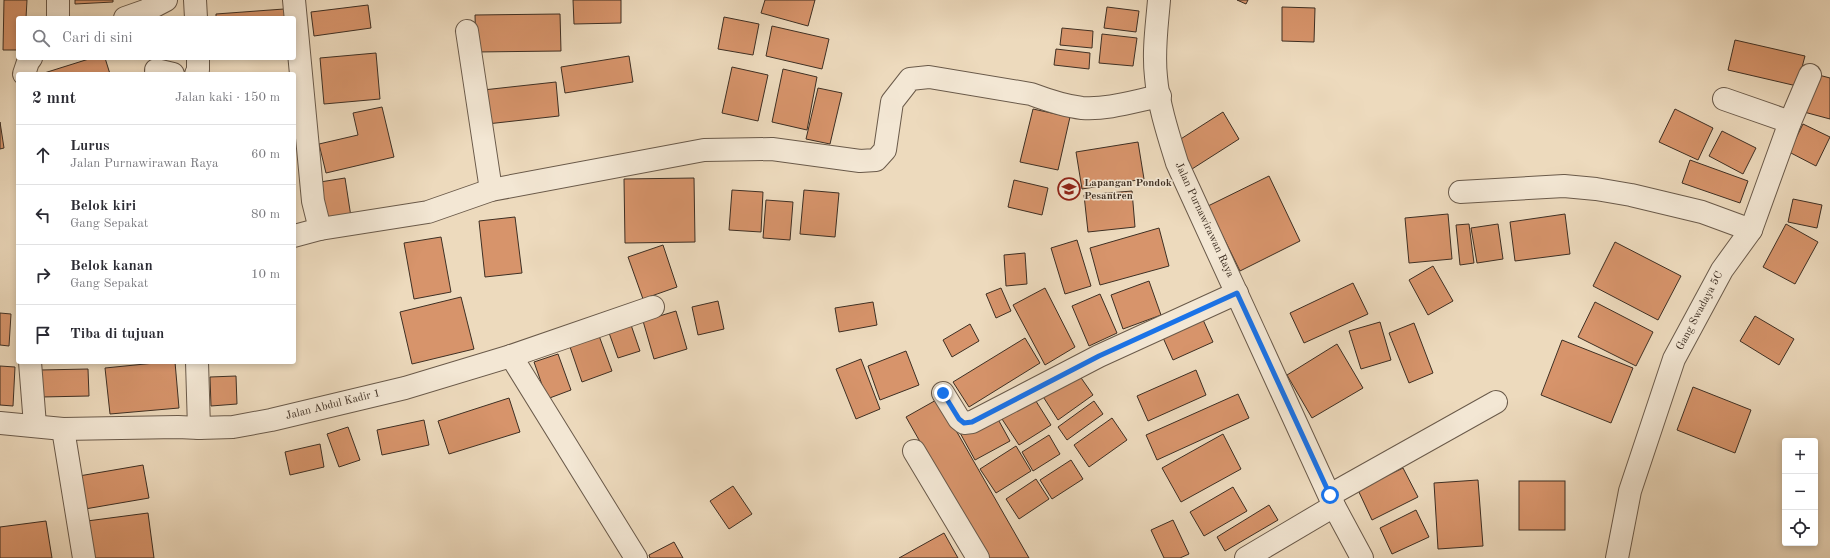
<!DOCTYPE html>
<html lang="id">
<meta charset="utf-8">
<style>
:root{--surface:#fff;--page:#f2f2f3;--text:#2b2b33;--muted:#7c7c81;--line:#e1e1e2}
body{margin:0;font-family:"Old Standard TT",serif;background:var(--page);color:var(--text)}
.controls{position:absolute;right:12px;bottom:12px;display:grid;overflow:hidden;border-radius:4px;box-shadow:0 2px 6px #0003}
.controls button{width:36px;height:36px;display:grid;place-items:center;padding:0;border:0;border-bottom:1px solid var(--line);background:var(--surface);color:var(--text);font:20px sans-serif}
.stop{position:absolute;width:12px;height:12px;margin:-9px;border:3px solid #1a73e8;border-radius:50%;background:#fff}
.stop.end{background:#1a73e8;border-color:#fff;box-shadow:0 1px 4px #0008}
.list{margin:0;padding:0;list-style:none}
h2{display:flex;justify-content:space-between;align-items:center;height:52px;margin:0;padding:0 16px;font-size:17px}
h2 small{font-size:13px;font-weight:400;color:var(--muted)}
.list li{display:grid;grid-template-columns:26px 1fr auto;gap:12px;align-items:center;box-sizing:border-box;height:60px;padding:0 16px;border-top:1px solid var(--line)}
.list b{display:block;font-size:15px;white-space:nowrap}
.list p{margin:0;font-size:13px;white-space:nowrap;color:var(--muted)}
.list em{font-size:13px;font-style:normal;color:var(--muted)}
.icon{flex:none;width:22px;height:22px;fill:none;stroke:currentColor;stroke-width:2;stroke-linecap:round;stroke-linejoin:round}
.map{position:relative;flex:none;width:1830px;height:558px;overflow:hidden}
.search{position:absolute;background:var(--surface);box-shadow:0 2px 6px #0003;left:16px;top:16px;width:280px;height:44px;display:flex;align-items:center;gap:10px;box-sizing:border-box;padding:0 14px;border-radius:4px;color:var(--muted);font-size:15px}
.panel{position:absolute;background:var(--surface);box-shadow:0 2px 6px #0003;left:16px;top:72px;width:280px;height:292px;border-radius:4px}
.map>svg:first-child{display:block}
.building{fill:#d7946b;stroke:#3e2f23}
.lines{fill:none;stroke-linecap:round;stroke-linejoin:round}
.minor-casing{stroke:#6a5a4a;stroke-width:24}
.minor{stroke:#f3e7d4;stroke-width:22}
.route{stroke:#1a73e8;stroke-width:5}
.labels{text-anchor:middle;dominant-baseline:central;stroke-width:3;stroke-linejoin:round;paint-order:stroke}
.poi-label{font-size:11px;font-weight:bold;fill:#3e2f23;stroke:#f3e7d4;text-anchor:start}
.street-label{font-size:11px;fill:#3e2f23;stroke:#f3e7d4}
</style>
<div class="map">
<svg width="1830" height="558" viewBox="0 0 1830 558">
<rect width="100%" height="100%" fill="#eddabd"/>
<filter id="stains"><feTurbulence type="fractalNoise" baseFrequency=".005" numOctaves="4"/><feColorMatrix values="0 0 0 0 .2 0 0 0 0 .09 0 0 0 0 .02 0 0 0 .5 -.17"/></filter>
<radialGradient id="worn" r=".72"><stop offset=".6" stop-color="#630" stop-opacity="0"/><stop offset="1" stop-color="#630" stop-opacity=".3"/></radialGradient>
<g class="building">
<path d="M4,0H27L26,18H18V50H3Z"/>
<path d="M75,0H113V2L75,4Z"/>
<path d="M573,0H621V23L574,24Z"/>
<path d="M765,0H815L808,26L761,13Z"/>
<path d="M1237,0H1248L1246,4Z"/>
<path d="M368,5L371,28L314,36L311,12Z"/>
<path d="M1107,7L1139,11L1136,32L1104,28Z"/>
<path d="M1282,7L1315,8L1314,42L1282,41Z"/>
<path d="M284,9L285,18H216V14Z"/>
<path d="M560,14L561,51L476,52L475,15Z"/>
<path d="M724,17L759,24L753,55L718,49Z"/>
<path d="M772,26L829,39L822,69L766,56Z"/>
<path d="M1062,28L1093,31L1092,48L1060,45Z"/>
<path d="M1102,34L1137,38L1133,66L1099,63Z"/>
<path d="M1735,40L1805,56L1797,86L1728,70Z"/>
<path d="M1056,49L1090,53L1089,69L1054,65Z"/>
<path d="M376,53L380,99L324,104L320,58Z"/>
<path d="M629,56L633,82L565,93L561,67Z"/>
<path d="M92,58H105L110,74H41Z"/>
<path d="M732,67L768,75L758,121L722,113Z"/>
<path d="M783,69L817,77L807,130L772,122Z"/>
<path d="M1815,74L1830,78V119L1804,112Z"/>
<path d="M556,82L559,116L487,124L483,90Z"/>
<path d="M818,88L842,93L830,144L806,139Z"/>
<path d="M382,107L394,157L326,173L319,144L358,135L353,113Z"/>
<path d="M1033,109L1070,117L1058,170L1020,162Z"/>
<path d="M1675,109L1713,128L1698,160L1659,142Z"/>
<path d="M1223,112L1239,139L1192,169L1176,142Z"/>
<path d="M0,122L4,148L0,149Z"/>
<path d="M1803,124L1830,137L1816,166L1789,152Z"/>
<path d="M1722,131L1756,148L1743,174L1709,156Z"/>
<path d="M1138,142L1144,179L1082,189L1076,152Z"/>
<path d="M1690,160L1748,181L1740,203L1682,183Z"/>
<path d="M1269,176L1300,241L1240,271L1208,206Z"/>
<path d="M345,178L351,217L320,222L314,183Z"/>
<path d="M694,178L695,242L625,243L624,179Z"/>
<path d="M1014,180L1048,188L1042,215L1008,207Z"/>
<path d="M732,190L763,192L761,232L729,230Z"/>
<path d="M804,190L839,193L835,237L800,234Z"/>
<path d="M1132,191L1135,227L1088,232L1084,195Z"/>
<path d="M1793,199L1822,205L1817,228L1788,222Z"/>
<path d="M766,200L793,202L790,240L763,238Z"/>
<path d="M1448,214L1452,259L1409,263L1405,218Z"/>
<path d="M1565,214L1570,254L1515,261L1510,222Z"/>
<path d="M515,217L522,273L485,277L479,221Z"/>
<path d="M1469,224L1474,263L1460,265L1456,225Z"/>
<path d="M1498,224L1503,259L1477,263L1471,228Z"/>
<path d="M1786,224L1818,242L1795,284L1763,267Z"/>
<path d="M1159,228L1169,266L1100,285L1090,248Z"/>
<path d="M441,237L451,292L414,299L404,243Z"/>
<path d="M1077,240L1091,286L1065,294L1051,248Z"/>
<path d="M1615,242L1681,276L1658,320L1593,286Z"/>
<path d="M663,245L677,287L643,299L628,257Z"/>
<path d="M1025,253L1027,284L1006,286L1004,255Z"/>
<path d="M1433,266L1453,301L1428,315L1409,280Z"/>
<path d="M1149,281L1161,315L1123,329L1111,295Z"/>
<path d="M1353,283L1368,314L1304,343L1290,313Z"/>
<path d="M1001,288L1011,311L996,318L986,294Z"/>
<path d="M1045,288L1075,347L1045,365L1013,305Z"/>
<path d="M1100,294L1117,333L1089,346L1072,306Z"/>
<path d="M461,297L474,349L412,364L400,312Z"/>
<path d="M718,301L724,329L698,335L692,307Z"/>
<path d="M873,302L877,325L839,332L835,308Z"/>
<path d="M1595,302L1653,332L1636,366L1578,337Z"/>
<path d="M676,311L687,349L654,359L643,321Z"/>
<path d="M0,313L11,314L9,346L0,345Z"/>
<path d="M1200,313L1213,342L1173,360L1160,331Z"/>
<path d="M1755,316L1794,339L1779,365L1740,341Z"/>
<path d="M630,322L640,351L618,358L608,330Z"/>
<path d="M1380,322L1391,360L1361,369L1349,331Z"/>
<path d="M1414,323L1433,373L1409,383L1389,333Z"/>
<path d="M970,324L979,341L952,357L943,340Z"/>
<path d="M598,333L612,371L582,382L569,344Z"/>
<path d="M1025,338L1040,363L969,407L953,382Z"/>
<path d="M1562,340L1633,368L1611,423L1541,395Z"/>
<path d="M1337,344L1363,388L1312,418L1287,375Z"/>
<path d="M906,351L919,385L880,400L868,366Z"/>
<path d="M558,354L571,390L547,399L534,362Z"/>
<path d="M861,359L880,409L856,419L836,369Z"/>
<path d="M165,362H175L179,408L110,414L105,368Z"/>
<path d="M0,366L15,367L13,406L0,405Z"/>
<path d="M88,369L89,396L41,397L40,370Z"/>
<path d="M1196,370L1206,395L1148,421L1137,396Z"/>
<path d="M1077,372L1093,395L1058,420L1042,395Z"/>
<path d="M236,376L237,404L211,406L210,377Z"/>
<path d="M1693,387L1751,410L1735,453L1677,430Z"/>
<path d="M1238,394L1249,418L1157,460L1146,435Z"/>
<path d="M509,398L520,432L449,454L438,421Z"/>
<path d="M1034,398L1051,425L1019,445L1002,419Z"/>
<path d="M938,399L1029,558H986L906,417Z"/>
<path d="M1094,401L1103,414L1067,440L1058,427Z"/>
<path d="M994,412L1010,441L975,460L959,431Z"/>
<path d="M1112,418L1127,440L1089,467L1074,445Z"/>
<path d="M424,420L429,445L382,455L377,430Z"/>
<path d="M348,427L360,460L339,467L327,434Z"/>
<path d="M1223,434L1241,469L1181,502L1162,468Z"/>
<path d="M1049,435L1060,454L1033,471L1022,452Z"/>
<path d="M320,444L324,467L290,475L285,452Z"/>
<path d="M1016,446L1031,471L996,493L980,469Z"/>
<path d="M1071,460L1083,479L1052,499L1040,480Z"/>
<path d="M143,465L149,498L85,509L79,476Z"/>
<path d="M1403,468L1418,497L1372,520L1358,490Z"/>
<path d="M1036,479L1049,499L1019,519L1006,499Z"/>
<path d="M1478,480L1483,546L1438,549L1434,483Z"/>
<rect x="1519" y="481" width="46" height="49"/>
<path d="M733,486L752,514L729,529L710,501Z"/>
<path d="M1233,487L1247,511L1204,536L1190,512Z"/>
<path d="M1269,505L1278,520L1225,551L1217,537Z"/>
<path d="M1416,510L1429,537L1392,554L1380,528Z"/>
<path d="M148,513L154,558H91L87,521Z"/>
<path d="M1173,520L1189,554L1180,558H1164L1151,530Z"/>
<path d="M46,521L52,558H0V527Z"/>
<path d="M944,533L958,558H899Z"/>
<path d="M674,542L683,558H650L649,555Z"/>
</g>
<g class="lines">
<g class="minor-casing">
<g id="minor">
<path d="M195,0L196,18"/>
<path d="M294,0L313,201L320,229L428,212L491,190L704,150L772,149L860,161L876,160L885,150L892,102L910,79L929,77L1031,94C1047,100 1065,106 1082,108C1107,110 1135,101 1160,96"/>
<path d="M1159,0C1157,25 1153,51 1156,77C1158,103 1169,137 1177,163L1334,506L1362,558"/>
<path d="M58,18V0"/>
<path d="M125,18L145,11L166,0"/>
<path d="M467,31L491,190"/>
<path d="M156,70L173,74"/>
<path d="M24,74L28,62L31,58"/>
<path d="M196,74L198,70V58"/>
<path d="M1724,99L1790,122"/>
<path d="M1460,192L1564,186L1596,189L1631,195L1702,212L1751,230"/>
<path d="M294,236L320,229"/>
<path d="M511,356L636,558"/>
<path d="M30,362L35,425"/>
<path d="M197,362L199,428"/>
<path d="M943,393L959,419L964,423L972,422L1099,356L1237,293"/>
<path d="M0,423L63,429L178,427L199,428L233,427L271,420L405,388L511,356L653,307"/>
<path d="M63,429L84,558"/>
<path d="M914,451L978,558"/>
<path d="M1330,495L1496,402"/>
<path d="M1246,558L1334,506"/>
<path d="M1617,558L1630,491L1674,359L1722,270L1751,230L1790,122L1810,75"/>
</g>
</g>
<use href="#minor" class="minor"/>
</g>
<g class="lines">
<path class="route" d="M943,393L959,419L964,423L972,422L1099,356L1237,293L1330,495"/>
</g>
<defs>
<g id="school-ring" transform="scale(1.15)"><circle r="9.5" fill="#f3e7d4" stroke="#8f2418" stroke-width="1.5"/><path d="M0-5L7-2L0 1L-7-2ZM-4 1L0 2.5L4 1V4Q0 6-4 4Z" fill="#8f2418"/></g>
</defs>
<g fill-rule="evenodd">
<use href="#school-ring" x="1069" y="189"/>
</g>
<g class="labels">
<g class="poi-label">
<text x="1084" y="183">Lapangan Pondok<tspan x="1084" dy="13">Pesantren</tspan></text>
</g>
<g class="street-label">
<text transform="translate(1204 220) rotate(65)">Jalan Purnawirawan Raya</text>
<text transform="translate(1700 311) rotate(-62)">Gang Swadaya 5C</text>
<text transform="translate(333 405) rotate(-14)">Jalan Abdul Kadir 1</text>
</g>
</g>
<rect width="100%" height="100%" filter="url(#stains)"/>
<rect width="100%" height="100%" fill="url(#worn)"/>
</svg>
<div class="controls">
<button>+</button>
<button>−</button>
<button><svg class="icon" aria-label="locate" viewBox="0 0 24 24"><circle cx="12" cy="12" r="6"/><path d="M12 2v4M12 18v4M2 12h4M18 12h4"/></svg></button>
</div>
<div class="stop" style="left:1330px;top:495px"></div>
<div class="stop end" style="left:943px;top:393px"></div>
<div class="search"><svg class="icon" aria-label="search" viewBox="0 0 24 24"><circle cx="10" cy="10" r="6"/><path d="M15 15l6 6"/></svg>Cari di sini</div>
<section class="panel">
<h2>2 mnt<small>Jalan kaki · 150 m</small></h2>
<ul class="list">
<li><svg class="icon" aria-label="ahead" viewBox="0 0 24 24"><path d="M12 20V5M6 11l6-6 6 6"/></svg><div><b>Lurus</b><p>Jalan Purnawirawan Raya</p></div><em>60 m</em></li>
<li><svg class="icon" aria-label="left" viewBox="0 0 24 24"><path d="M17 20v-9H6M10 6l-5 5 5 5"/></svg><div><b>Belok kiri</b><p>Gang Sepakat</p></div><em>80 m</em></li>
<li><svg class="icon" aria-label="right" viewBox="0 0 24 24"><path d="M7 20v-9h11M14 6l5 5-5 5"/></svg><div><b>Belok kanan</b><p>Gang Sepakat</p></div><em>10 m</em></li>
<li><svg class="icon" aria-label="arrive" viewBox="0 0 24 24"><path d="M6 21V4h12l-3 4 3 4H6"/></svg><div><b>Tiba di tujuan</b></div></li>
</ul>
</section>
</div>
